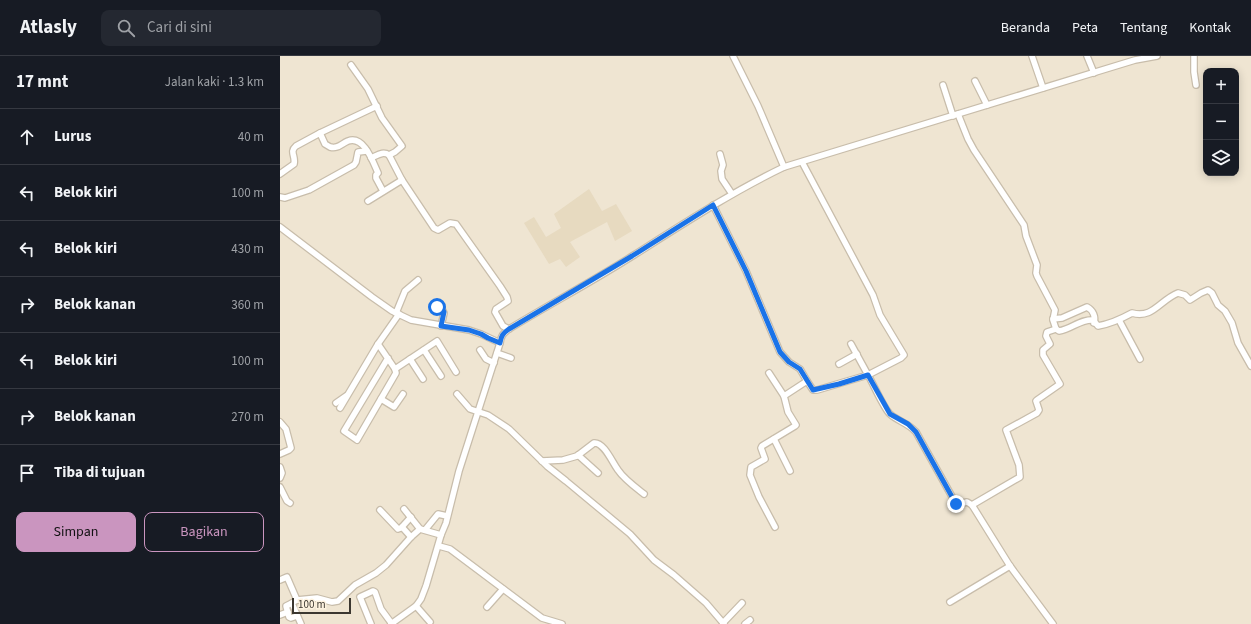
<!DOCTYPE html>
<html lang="id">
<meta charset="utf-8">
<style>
:root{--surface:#171b24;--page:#242831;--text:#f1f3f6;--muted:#9ea1a6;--line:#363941;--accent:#ca95bf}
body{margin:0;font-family:"Source Sans 3",sans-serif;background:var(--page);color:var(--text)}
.controls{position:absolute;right:12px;top:12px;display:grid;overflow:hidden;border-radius:8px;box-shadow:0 2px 10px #0003}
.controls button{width:36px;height:36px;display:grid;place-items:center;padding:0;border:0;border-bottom:1px solid var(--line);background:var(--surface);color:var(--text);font:20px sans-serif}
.scale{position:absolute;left:12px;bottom:10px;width:59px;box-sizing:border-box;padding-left:4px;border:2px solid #3b3730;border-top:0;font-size:11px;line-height:14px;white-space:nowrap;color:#3b3730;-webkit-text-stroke:3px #fdf2df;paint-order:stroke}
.stop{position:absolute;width:12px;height:12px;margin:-9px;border:3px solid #1a73e8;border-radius:50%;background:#fff}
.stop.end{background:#1a73e8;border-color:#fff;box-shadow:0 1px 4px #0008}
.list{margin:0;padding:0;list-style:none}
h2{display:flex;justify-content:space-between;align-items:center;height:52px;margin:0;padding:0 16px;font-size:17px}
h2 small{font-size:13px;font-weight:400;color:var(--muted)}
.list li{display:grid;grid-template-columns:26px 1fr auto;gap:12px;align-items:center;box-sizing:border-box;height:56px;padding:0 16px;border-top:1px solid var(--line)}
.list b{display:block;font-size:15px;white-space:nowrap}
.list em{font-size:13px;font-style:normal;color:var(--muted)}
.actions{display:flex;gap:8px;padding:12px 16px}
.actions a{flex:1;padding:9px 0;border:1px solid var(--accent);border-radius:8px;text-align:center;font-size:14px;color:var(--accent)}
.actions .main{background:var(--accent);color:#111}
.icon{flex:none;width:22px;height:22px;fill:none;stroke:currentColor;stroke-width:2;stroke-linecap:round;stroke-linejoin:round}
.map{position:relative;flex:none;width:971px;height:568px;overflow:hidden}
header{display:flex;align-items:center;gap:24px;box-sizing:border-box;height:56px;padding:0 20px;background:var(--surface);border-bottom:1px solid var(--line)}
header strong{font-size:19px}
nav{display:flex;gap:22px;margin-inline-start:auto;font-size:14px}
.search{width:280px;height:36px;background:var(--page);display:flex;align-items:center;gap:10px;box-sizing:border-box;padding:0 14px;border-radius:8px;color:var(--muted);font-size:15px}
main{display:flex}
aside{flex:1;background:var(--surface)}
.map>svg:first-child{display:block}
.built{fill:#e7dac0}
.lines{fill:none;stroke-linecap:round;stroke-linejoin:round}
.minor-casing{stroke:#c8bdab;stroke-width:8}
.minor{stroke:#fff;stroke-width:5.5}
.route{stroke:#1a73e8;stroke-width:5}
</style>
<header>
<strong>Atlasly</strong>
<div class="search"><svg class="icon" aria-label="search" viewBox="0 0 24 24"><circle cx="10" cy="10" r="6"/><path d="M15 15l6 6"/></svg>Cari di sini</div>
<nav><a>Beranda</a><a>Peta</a><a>Tentang</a><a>Kontak</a></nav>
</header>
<main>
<aside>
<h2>17 mnt<small>Jalan kaki · 1.3 km</small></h2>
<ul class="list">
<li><svg class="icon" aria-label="ahead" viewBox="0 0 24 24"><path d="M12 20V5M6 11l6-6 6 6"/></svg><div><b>Lurus</b></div><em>40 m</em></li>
<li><svg class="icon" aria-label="left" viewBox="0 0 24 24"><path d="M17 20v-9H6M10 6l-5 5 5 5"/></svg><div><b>Belok kiri</b></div><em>100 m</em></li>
<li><svg class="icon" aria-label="left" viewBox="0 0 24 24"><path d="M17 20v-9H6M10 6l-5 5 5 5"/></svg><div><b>Belok kiri</b></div><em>430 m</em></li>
<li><svg class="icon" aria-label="right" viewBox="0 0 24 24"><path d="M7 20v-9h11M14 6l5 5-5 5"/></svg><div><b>Belok kanan</b></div><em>360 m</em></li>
<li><svg class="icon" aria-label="left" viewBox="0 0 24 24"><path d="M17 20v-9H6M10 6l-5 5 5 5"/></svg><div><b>Belok kiri</b></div><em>100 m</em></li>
<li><svg class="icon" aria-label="right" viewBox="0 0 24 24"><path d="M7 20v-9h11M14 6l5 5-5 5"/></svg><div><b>Belok kanan</b></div><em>270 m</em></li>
<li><svg class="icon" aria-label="arrive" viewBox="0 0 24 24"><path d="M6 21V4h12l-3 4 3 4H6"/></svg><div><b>Tiba di tujuan</b></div></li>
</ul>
<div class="actions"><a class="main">Simpan</a><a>Bagikan</a></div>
</aside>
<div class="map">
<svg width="971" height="568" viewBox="0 0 971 568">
<rect width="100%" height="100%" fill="#efe5d2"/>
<path class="built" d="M309,133L322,155L336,148L352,175L335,185L327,166L290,186L300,201L286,211L280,203L269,208L244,167L254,161L266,181L281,172L274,158Z"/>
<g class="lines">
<g class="minor-casing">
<g id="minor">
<path d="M453,0L478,50L504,111"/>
<path d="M752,0L763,32"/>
<path d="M807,0L814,17"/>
<path d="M914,0V16L916,29"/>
<path d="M71,9L88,33L102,62L122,90L115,96L109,99C103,95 98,99 91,102"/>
<path d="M695,25L707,49"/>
<path d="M663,29L673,60"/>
<path d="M678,58L688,83L694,94L744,169L746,180L757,209L756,217L757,220L775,254L773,264L776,273"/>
<path d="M40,77L97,50"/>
<path d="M440,98L443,109L441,115L442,123L452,138"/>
<path d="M109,99L122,124L154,172L158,174L170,167L176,168L220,230L227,241L228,245L216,253L215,256L223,270L229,273"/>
<path d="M522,106L593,239L600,259L624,299L621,302L588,319C593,327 604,353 610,358C619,366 627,366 636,376L675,446L679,448L687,446L692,449L730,510L773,568"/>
<path d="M0,118L14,108C16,100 9,96 16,90L40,77L45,88L50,91C58,93 61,88 68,85C84,79 93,106 98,117L96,119V122L103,135"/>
<path d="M0,141L5,142L29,134L74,109L76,106L78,96L87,95"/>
<path d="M88,145L122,124"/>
<path d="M433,149L466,215L500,296L509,306L520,313L527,325L504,340L508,356L516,369L515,370L482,390L481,392L485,403L471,411L470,419L479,441L495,471"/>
<path d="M0,171L92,241L112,255L131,264L189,274L201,278L220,287C221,280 223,277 229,273C270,248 313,225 354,199C403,168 452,136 504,111L855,4L877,0"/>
<path d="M157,251L162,253L164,257L161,270"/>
<path d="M116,257L125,235L138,224"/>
<path d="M773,263L782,262L807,251C813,254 816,261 814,267"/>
<path d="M839,264L860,303"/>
<path d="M98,288L115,313L116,317L77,384L64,375L108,302"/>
<path d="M144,294L161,320"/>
<path d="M200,294L206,303L214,307"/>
<path d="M217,297L231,302"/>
<path d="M130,303L143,323"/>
<path d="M559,308L577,298"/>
<path d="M115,313L157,285L176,316"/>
<path d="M489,317L504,340"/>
<path d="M527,325L533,334H537L588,319L571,288"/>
<path d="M177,338L190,353L208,359L229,373L267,410L286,425L350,478L374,504L394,519L426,547L444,568"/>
<path d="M101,343L114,351L123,338"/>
<path d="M56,347L66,340"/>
<path d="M60,352L98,288L119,258"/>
<path d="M0,366L6,373L11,392L9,394L0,398"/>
<path d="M494,383L510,415"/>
<path d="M298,399L318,417"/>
<path d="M262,405L283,404L297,400L314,387C324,386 332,406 338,414C344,423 355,431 364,438"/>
<path d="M0,411L2,417L0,422"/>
<path d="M0,431L7,445L10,447"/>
<path d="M692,449L740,421L739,409L726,374L757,357L759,354L756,345L757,344L780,328L763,299V294L770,288L766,280L767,276L776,273L779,275C792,273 800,263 813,264L818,270C830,268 841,263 852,257C873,263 880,244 898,237L905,239L910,244L921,237L928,234L932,237L938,249L945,255L952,267L958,287L971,310"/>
<path d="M124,453L140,473L161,479"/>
<path d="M100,454L118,473L121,472L131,461"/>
<path d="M122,471L131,481"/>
<path d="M145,474L158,458L167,460"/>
<path d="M159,490L170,493L262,562L282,568"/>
<path d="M0,524L7,521L17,544L12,547L21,568"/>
<path d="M17,544L37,542L52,546L58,545L75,529L96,517L106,509L131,481L140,473"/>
<path d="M670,546L730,510"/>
<path d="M12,547L6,550L9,561L11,562L17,560"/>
<path d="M136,550L150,566"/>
<path d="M207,551L223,533"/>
<path d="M0,559L8,556"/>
<path d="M443,567L462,547"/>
<path d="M91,568L80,541L93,535L95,536L101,553L112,568"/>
<path d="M111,568L136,550L141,543L146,530L161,479L166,467L179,415L220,287"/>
<path d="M465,568L470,564"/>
</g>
</g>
<use href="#minor" class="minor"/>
</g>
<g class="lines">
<path class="route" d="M157,251L162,253L164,256L161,270L189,274L201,278L208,282L220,287C221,280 223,277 229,273L352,200L433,149L466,215L500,296L509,306L520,313L533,334L559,328L588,319L610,358L628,368L636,376L676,448"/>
</g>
</svg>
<div class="controls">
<button>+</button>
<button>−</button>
<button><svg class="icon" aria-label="layers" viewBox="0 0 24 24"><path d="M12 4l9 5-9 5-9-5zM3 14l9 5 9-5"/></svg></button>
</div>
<div class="scale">100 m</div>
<div class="stop" style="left:157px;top:251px"></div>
<div class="stop end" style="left:676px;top:448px"></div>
</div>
</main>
